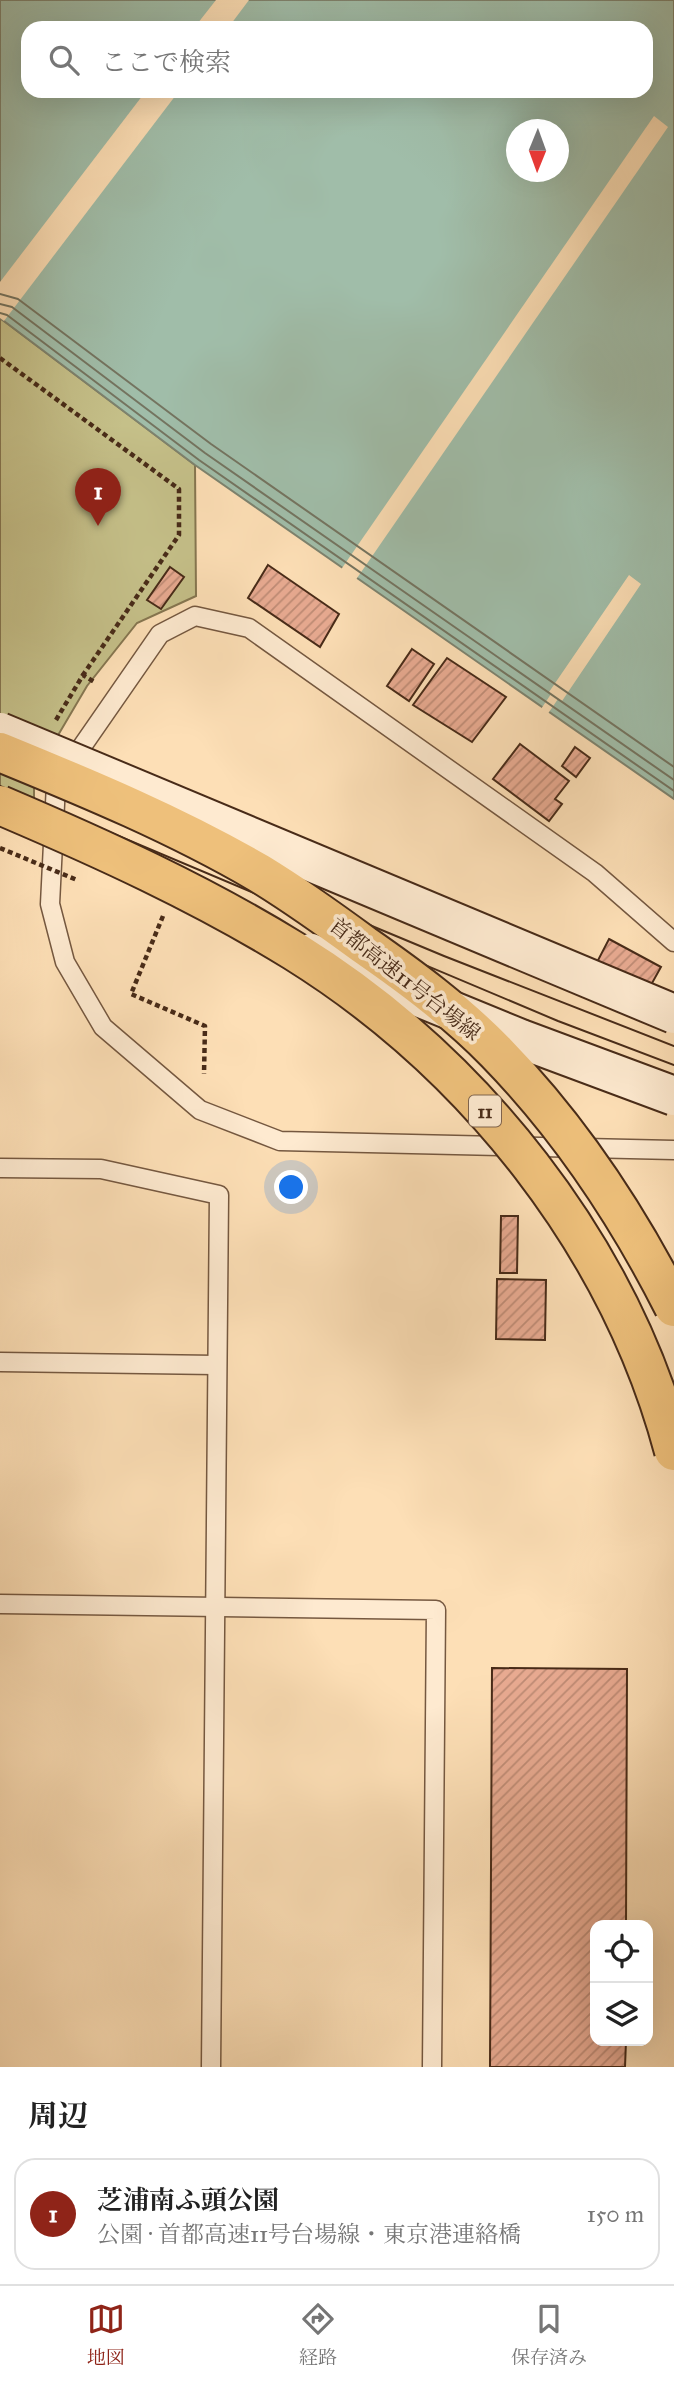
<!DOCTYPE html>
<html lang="ja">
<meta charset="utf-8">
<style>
:root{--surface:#fff;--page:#f6f6f6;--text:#222;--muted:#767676;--line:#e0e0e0;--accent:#8f2418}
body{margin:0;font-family:"IM FELL Great Primer","Noto Serif JP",serif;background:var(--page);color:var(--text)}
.controls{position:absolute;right:21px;bottom:21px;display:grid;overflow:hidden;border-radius:14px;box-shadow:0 7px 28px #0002}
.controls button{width:63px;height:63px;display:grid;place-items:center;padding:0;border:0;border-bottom:2px solid var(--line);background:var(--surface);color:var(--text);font:35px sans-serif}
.compass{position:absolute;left:506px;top:119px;width:63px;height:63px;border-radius:50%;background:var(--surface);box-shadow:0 7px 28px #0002;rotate:181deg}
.you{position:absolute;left:292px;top:1188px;width:24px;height:24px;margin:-18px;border:5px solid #fff;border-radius:50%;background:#1a73e8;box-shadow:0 0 0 10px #1a73e833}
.badge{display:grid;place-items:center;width:46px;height:46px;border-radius:50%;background:var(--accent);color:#fff;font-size:23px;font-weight:700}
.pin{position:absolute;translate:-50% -58px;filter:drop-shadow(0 2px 4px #0008)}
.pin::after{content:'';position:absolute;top:37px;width:24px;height:21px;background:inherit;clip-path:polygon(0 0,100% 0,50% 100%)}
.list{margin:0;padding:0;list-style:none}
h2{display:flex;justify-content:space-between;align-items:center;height:91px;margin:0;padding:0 28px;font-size:30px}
h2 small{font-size:23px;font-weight:400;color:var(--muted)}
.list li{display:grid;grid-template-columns:46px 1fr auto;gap:21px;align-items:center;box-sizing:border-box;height:112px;margin:0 14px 14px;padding:0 14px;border:2px solid var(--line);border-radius:21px}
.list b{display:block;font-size:26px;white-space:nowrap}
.list p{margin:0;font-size:23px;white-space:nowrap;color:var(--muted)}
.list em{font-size:23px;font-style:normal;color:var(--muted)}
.icon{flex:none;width:38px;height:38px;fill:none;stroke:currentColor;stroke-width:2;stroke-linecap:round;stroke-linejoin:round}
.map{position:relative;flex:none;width:674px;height:2067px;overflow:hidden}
.search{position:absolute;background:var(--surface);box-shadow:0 7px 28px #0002;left:21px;right:21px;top:21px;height:77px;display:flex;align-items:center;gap:18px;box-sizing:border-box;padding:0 24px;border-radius:21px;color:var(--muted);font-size:26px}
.sheet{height:217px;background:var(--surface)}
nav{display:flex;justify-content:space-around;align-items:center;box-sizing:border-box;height:98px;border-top:2px solid var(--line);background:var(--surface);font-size:19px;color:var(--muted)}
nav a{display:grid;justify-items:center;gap:4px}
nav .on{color:var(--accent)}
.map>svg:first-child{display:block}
.green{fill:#c5c089;stroke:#867650;stroke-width:2}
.water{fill:#a0bda9;stroke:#7d836f;stroke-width:2;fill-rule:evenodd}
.pier{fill:#fddfb6}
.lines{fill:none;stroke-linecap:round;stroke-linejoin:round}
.shore{stroke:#747460;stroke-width:2}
.building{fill:url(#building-hatch);stroke:#482b18;stroke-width:2}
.lane-casing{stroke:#755840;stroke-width:21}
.path{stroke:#482b18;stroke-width:4.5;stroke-dasharray:5 3.5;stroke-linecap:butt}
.lane{stroke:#feead0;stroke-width:18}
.tram{stroke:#482b18;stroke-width:2}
.secondary-bridge-casing{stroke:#482b18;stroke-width:42;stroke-linecap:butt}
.highway-bridge-casing{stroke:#482b18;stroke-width:42;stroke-linecap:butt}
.path-bridge{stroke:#482b18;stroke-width:4.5;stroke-dasharray:5 3.5;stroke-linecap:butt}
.secondary-bridge{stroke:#feead0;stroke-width:38}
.highway-bridge{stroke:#eec07b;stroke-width:38}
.labels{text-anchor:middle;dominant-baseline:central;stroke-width:7;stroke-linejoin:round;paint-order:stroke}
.shield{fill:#feead0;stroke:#7f644f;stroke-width:2}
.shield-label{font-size:19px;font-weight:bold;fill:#482b18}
.street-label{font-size:21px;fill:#482b18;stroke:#feead0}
</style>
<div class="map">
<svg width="674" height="2067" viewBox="0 0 674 2067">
<defs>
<pattern id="building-hatch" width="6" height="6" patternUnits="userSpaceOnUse" patternTransform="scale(1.75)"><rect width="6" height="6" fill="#e8aa91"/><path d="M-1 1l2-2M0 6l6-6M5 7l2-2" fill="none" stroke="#be8b75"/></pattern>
</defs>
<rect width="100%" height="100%" fill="#fddfb6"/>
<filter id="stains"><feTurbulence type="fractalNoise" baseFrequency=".00286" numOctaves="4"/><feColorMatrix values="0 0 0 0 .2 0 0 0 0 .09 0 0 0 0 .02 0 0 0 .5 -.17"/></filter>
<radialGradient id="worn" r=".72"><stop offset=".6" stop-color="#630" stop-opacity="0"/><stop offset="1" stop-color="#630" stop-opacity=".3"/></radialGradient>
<path class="green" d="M0,318L195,465L196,596L137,623L87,686L34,776V814L0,813Z"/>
<path class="water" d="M0,0H674V799L195,465L0,318ZM28,28H646V91H28ZM516,130H558V172H516Z"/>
<g class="pier">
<path d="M216,0H249L228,28H194Z"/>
<path d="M146,91H179L4,321L0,318V282Z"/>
<path d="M654,116L668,127L355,581L340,571Z"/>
<path d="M629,575L641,584L562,701L558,699L547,715L541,709L551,694L549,692Z"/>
</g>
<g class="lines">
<g class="shore">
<path d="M0,294L18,299L211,444L674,767"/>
<path d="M0,304L12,307L205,453L674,780"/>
<path d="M0,313L7,315L199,460L674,791"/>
</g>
</g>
<g class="building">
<path d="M268,565L339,614L320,647L248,598Z"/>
<path d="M170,567L184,577L161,609L147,600Z"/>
<path d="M412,649L434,664L409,701L387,686Z"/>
<path d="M447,658L506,697L472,742L413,705Z"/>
<path d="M520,744L569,781L555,799L562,804L549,821L493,779Z"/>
<path d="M575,747L590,758L576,777L562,766Z"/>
<path d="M609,939L661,967L646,994L595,966Z"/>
<path d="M501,1216H518L517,1273H500Z"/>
<path d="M497,1279L546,1280L545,1340L496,1339Z"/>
<path d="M492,1668L627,1669L626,1925H595V2041H626L625,2067H490Z"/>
</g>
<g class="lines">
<g class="lane-casing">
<g id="lane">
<path d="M674,942L595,873L249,628L195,616L160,634L56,784L50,904L65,962L103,1027L200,1110L280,1141L674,1150"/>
<path d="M0,1168L101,1169L219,1195L211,2067"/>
<path d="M0,1362L216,1365"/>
<path d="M0,1604L436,1610L432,2067"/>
</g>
</g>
<g class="path">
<path d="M0,358L179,489V535L83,675"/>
<path d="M56,720L83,675L96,683"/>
<path d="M163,916L131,994L205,1026L204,1074"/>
</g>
<use href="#lane" class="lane"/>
<g class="tram">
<path d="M0,771L444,956L674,1046"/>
<path d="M0,786L558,1021L674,1065"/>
</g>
<g class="secondary-bridge-casing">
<g id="secondary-bridge">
<path d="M0,732L674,1014"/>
<path d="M311,953L521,1039L674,1096"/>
</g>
</g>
<g class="highway-bridge-casing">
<g id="highway-bridge">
<path d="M0,752C88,788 177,825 259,873C295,895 330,920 364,945C410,977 456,1011 496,1052C568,1126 627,1214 674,1307"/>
<path d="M0,805C101,848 200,893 294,951C474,1063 619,1245 674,1451"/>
</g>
</g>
<path class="path-bridge" d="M0,848L77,880"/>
<use href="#secondary-bridge" class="secondary-bridge"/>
<use href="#highway-bridge" class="highway-bridge"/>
</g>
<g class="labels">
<rect class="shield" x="469" y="1095.5" width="32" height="31" rx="5"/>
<g class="shield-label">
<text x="485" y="1111">11</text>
</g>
<g class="street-label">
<text transform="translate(405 979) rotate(38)">首都高速11号台場線</text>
</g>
</g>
<rect width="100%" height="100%" filter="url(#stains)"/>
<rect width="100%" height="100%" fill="url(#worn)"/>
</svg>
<div class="controls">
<button><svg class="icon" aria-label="locate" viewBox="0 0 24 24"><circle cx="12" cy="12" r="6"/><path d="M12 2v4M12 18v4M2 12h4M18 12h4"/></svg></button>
<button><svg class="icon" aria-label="layers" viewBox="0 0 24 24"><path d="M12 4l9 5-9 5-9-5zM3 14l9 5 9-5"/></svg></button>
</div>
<svg class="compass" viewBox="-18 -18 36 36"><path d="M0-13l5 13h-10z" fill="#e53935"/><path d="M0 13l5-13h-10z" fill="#767676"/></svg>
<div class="you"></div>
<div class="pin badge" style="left:98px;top:526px">1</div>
<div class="search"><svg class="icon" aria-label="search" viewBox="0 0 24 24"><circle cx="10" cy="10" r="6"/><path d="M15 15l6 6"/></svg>ここで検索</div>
</div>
<section class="sheet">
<h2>周辺<small></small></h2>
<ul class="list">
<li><span class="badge">1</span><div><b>芝浦南ふ頭公園</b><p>公園 · 首都高速11号台場線・東京港連絡橋</p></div><em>150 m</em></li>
</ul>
</section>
<nav>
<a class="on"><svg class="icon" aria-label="map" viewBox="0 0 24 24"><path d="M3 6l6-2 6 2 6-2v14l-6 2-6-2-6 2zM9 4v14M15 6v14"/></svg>地図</a>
<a><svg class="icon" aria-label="directions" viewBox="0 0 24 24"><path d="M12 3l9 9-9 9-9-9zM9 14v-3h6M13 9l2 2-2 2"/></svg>経路</a>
<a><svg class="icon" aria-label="saved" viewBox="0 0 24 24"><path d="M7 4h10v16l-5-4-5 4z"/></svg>保存済み</a>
</nav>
